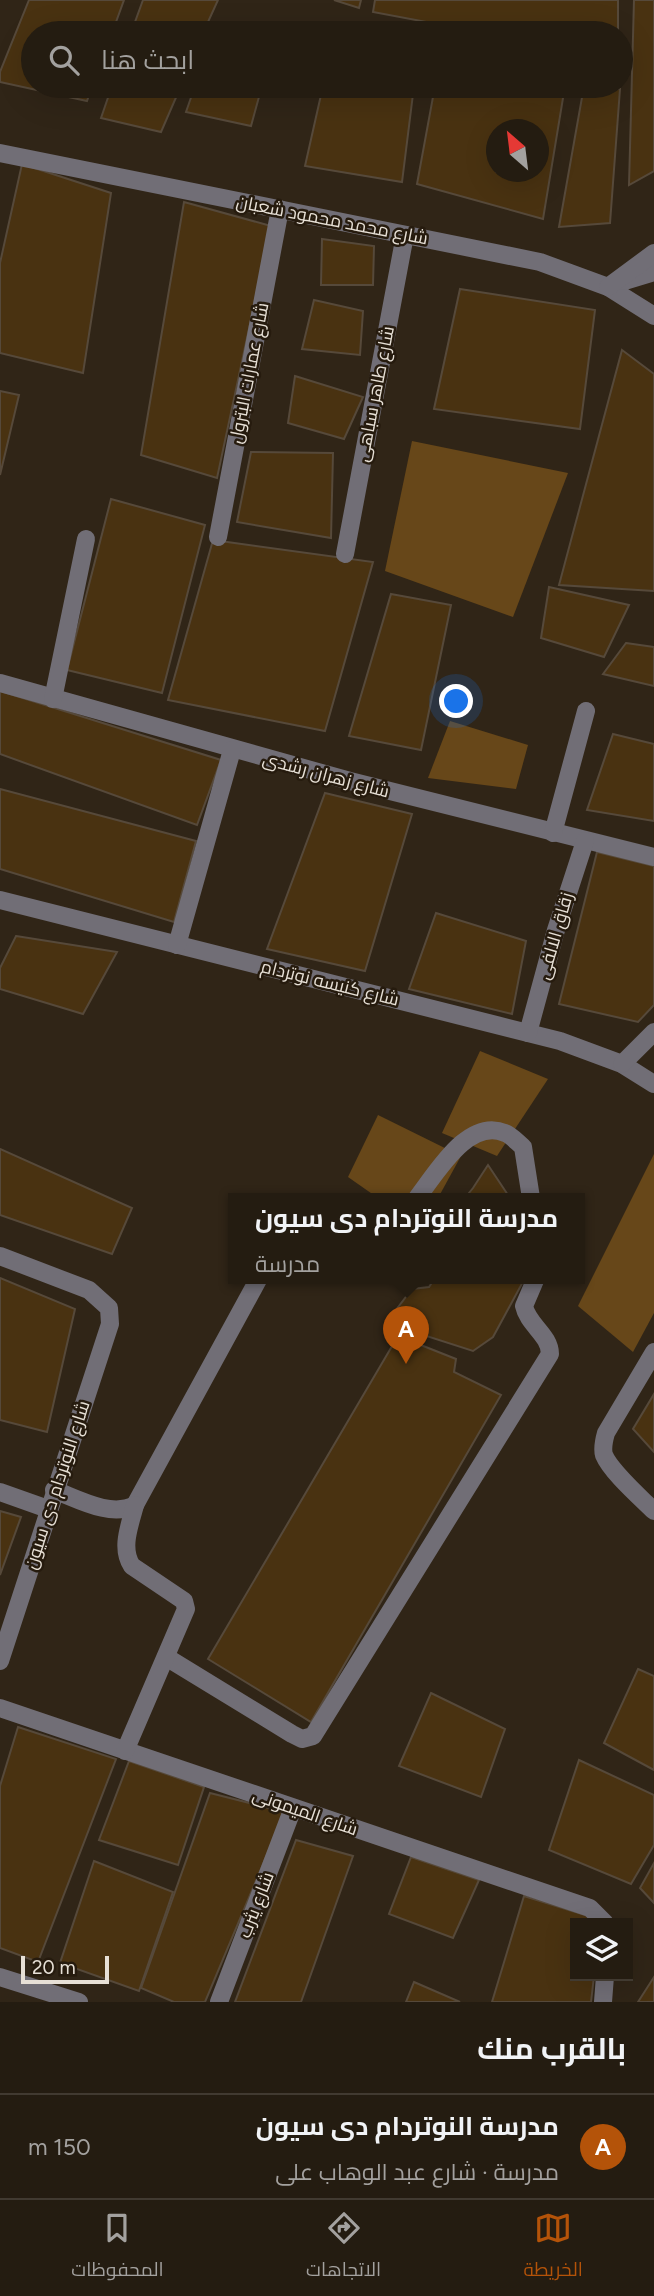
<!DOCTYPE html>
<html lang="ar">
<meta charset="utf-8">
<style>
:root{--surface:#241c11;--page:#2c251a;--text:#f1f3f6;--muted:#a3a19f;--line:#413a31;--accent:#b45309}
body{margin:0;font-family:Figtree,Cairo,sans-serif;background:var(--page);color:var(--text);direction:rtl}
.controls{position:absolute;right:21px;bottom:21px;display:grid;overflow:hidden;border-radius:0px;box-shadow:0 7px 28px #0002}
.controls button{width:63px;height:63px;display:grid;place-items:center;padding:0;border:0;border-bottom:2px solid var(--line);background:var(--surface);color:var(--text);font:35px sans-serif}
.compass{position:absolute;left:486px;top:119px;width:63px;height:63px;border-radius:50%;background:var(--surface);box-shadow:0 7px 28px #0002;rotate:332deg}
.scale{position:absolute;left:21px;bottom:18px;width:88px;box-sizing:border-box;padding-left:7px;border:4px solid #e7e0d6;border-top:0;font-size:19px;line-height:24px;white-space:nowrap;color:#e7e0d6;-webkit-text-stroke:5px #261b0e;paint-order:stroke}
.you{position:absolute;left:457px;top:702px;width:24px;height:24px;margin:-18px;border:5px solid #fff;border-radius:50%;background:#1a73e8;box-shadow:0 0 0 10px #1a73e833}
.badge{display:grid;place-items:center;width:46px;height:46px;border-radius:50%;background:var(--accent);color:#fff;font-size:23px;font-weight:700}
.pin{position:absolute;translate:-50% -58px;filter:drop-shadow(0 2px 4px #0008)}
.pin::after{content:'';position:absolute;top:37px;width:24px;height:21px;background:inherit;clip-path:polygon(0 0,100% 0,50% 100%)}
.popup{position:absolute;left:228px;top:1193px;width:357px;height:91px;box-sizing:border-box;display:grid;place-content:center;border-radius:0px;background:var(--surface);filter:drop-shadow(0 2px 5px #0005);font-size:23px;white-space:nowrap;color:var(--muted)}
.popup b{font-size:26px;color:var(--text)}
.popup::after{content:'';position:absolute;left:50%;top:100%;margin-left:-14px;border:14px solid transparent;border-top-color:var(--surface)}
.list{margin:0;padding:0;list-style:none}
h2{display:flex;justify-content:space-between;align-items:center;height:91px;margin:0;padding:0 28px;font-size:30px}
h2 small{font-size:23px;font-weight:400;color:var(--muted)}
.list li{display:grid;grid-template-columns:46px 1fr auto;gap:21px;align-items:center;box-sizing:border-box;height:105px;padding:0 28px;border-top:2px solid var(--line)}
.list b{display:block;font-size:26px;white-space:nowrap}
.list p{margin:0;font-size:23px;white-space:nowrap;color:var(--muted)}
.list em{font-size:23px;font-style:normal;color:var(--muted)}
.icon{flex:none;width:38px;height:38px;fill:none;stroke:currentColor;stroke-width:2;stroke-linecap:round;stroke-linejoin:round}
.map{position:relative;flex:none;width:654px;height:2002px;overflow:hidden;direction:ltr}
.search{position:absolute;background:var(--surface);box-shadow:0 7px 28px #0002;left:21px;right:21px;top:21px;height:77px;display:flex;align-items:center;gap:18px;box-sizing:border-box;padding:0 24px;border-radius:38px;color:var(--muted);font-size:26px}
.sheet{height:196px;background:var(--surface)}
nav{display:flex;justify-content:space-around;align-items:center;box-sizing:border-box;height:98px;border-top:2px solid var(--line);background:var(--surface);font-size:19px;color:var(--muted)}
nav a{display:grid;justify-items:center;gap:4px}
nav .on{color:var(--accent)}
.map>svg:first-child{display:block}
.green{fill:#674719}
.building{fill:#493211;stroke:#56493a;stroke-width:2;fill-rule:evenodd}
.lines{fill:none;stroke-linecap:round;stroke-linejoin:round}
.minor{stroke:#716e76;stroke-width:18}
.labels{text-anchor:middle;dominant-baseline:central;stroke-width:5;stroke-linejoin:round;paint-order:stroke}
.street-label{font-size:18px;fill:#e7e0d6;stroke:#261b0e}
</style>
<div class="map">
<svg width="654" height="2002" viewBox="0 0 654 2002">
<rect width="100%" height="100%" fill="#302517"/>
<g class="green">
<path d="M412,441L568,473L513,617L385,571Z"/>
<path d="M450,721L528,745L516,789L428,778Z"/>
<path d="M480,1051L548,1079L497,1156L442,1133Z"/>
<path d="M378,1115L461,1156L438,1198H378L348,1177Z"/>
<path d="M654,1154V1313L633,1352L578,1306Z"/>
</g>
<g class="building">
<path d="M29,0H124L112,33H33V86H92L87,101L0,82V72Z"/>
<path d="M143,0H218L203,33H131Z"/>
<path d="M334,0H361L359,8Z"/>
<path d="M375,0H618V33H485L373,12Z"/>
<path d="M634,0H654V171L629,185Z"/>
<path d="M338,26L420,33H336Z"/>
<path d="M112,86H181L161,132L101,118Z"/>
<path d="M195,86H262L251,126L186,112Z"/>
<path d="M323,86H414L402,182L305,166Z"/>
<path d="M435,86H565L543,219L417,184ZM496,130H538V172H496Z"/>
<path d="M584,86L620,89L610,223L559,227Z"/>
<path d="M22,164L111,193L83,373L0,353V263Z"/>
<path d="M184,202L271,226L217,478L141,455Z"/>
<path d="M322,239L374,246L373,285H321Z"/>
<path d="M460,289L595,310L580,429L434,409Z"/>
<path d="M314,300L363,311L360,355L302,349Z"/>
<path d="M622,350L654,374V591L559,585Z"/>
<path d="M295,376L363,397L344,439L288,423Z"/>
<path d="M0,391L19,395L0,475Z"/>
<path d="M251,452L333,453L331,538L237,522Z"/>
<path d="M111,499L205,525L162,693L67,670Z"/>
<path d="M213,540L373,562L325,731L168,700Z"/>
<path d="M549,587L629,605L604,657L541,638Z"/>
<path d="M391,594L451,605L421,750L349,736Z"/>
<path d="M626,643L654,647V686L603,674Z"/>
<path d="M0,691L221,760L197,825L0,754Z"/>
<path d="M613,734L654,744V821L587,810Z"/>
<path d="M0,789L196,841L174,922L0,869Z"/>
<path d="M325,793L412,814L365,971L267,949Z"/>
<path d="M597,852L654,866V1005L638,1022L559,1004Z"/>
<path d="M436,913L526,941L512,1014L409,989Z"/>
<path d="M16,936L117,952L83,1014L0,989V968Z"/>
<path d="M0,1149L132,1208L112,1254L0,1215Z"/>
<path d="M488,1165L510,1198H465L473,1188Z"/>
<path d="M0,1278L75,1309L47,1432L0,1420Z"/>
<path d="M435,1278H525L493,1337L473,1351L386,1323L412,1289L429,1287Z"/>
<path d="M398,1336L456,1359L454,1372L501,1395L311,1722L208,1659Z"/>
<path d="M654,1394V1452L633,1429Z"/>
<path d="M0,1511L21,1517L0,1575Z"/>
<path d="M638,1669L654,1676V1770L604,1743Z"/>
<path d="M431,1693L505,1729L481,1797L399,1766Z"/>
<path d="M18,1727L116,1759L38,1962L0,1948V1786Z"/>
<path d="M579,1760L654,1795V1845L631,1884L549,1850Z"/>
<path d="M129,1761L204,1787L178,1865L99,1840Z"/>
<path d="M210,1793L285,1812L205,2002H174L141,1988Z"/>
<path d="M296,1840L353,1856L301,2002H235Z"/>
<path d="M411,1857L479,1880L453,1938L389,1914Z"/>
<path d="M94,1861L173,1892L139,1991L60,1963Z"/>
<path d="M654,1863V1903L640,1888Z"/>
<path d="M524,1896L601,1920V1923H575V1976H594L591,2002H492Z"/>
<path d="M654,1977V2002H638Z"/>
<path d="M414,1982L460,2002H406Z"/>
</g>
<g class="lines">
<g class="minor">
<path d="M0,153L540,262L608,287L654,316"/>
<path d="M625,281L654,272"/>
<path d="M608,287L654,253"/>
<path d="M218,537L280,209"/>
<path d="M345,554L405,235"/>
<path d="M0,683L350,781L654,857"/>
<path d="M53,699L86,539"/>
<path d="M553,833L586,711"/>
<path d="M0,900L560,1041L622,1064L654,1084"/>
<path d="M177,945L232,750"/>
<path d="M528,1033L556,930L585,841"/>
<path d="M622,1064L654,1032"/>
<path d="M417,1198C436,1174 468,1117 505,1133C511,1135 518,1143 523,1147L531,1198"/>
<path d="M0,1256L89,1290L109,1308L110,1324L0,1661"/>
<path d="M654,1352L606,1433C604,1440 602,1448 604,1455C611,1472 641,1498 654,1511"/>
<path d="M54,1490C78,1499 111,1518 135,1505L259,1278"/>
<path d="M0,1492L48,1509"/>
<path d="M166,1657L292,1734L302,1739L313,1736L550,1354C550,1335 528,1325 524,1306L536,1278"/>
<path d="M0,1708L590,1908L605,1923"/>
<path d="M125,1751L186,1609L184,1601L132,1566C120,1548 130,1525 135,1505"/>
<path d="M0,1977L79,2002"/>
<path d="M219,2002L293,1808"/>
<path d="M603,2002L605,1976"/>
</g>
</g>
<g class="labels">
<g class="street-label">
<text transform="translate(332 220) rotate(11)">شارع محمد محمود شعبان</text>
<text transform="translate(249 373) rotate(-79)">شارع عمارات البترول</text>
<text transform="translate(375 394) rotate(-79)">شارع طاهر سباهى</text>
<text transform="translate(326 775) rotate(15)">شارع زهران رشدى</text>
<text transform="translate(555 936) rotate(-74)">زقاق الالفى</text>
<text transform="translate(330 983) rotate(14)">شارع كنيسه نوتردام</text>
<text transform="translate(57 1485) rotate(-72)">شارع النوتردام دى سيون</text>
<text transform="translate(305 1812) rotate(19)">شارع الميمونى</text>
<text transform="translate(256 1905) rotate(-69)">شارع يثرب</text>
</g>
</g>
</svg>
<div class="controls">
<button><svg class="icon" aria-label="layers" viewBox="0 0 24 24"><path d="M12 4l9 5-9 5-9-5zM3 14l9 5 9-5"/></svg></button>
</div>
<svg class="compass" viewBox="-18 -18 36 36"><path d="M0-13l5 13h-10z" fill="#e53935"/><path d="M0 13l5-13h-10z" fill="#a3a19f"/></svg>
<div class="scale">20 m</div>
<div class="you"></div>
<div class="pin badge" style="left:406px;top:1364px">A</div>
<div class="popup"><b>مدرسة النوتردام دى سيون</b>مدرسة</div>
<div class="search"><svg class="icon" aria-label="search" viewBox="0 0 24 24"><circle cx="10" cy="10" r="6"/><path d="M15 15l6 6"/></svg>ابحث هنا</div>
</div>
<section class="sheet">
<h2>بالقرب منك<small></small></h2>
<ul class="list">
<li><span class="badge">A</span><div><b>مدرسة النوتردام دى سيون</b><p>مدرسة · شارع عبد الوهاب على</p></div><em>150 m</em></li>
</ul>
</section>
<nav>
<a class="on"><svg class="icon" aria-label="map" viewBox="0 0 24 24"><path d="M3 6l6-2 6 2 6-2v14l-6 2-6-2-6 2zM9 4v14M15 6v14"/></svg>الخريطة</a>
<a><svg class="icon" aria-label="directions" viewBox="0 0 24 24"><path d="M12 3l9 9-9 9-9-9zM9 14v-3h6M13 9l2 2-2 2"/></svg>الاتجاهات</a>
<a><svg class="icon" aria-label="saved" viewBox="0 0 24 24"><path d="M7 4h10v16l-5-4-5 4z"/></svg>المحفوظات</a>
</nav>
